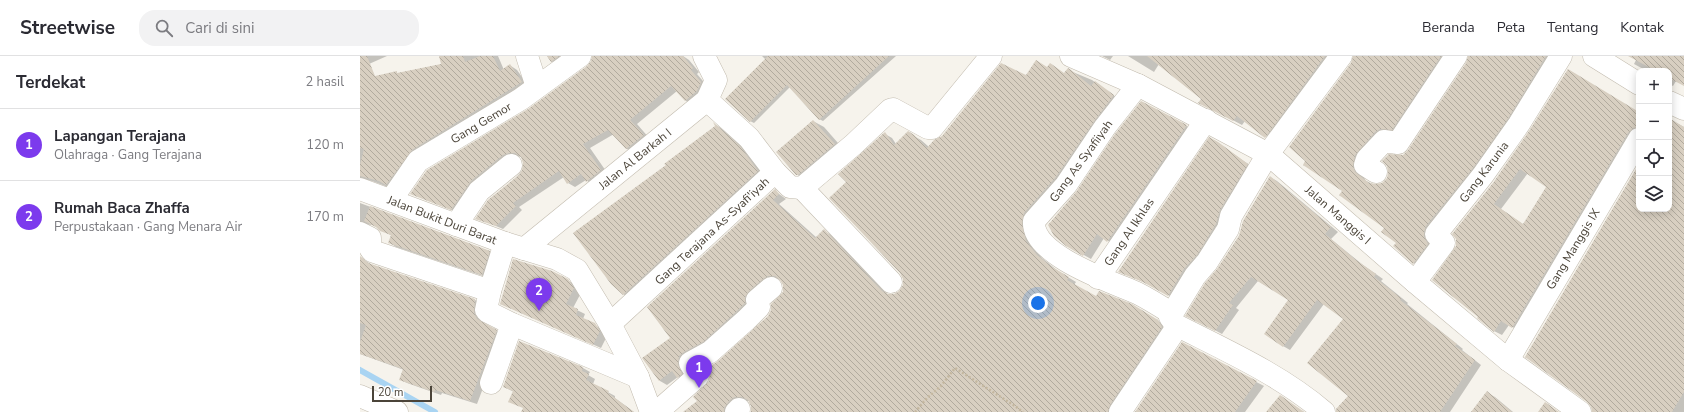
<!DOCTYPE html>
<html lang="id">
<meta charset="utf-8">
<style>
:root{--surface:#fff;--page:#f2f2f3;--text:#2b2b33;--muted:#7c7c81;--line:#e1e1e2;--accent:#7c3aed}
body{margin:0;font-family:"Nunito Sans",sans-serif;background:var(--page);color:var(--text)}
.controls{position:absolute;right:12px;top:12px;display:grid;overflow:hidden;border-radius:8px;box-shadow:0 2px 10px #0003}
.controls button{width:36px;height:36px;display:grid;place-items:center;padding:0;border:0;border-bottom:1px solid var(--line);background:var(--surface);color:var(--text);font:20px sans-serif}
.scale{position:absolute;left:12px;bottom:10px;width:60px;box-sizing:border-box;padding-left:4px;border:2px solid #4b4439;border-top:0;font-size:11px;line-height:14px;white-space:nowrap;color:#4b4439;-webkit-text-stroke:3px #fff;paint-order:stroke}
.you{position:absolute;left:678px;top:247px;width:14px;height:14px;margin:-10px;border:3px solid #fff;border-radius:50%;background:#1a73e8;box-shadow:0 0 0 6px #1a73e833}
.badge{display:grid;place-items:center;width:26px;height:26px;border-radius:50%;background:var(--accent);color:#fff;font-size:13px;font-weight:700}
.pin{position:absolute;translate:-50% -33px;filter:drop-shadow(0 1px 2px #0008)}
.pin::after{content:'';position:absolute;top:21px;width:14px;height:12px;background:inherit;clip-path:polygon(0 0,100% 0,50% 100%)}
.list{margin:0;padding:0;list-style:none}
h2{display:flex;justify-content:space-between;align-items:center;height:52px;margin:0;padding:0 16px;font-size:17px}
h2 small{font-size:13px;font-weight:400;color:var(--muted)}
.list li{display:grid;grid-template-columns:26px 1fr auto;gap:12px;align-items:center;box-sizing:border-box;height:72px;padding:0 16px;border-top:1px solid var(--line)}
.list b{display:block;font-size:15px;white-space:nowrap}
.list p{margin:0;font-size:13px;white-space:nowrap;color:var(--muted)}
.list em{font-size:13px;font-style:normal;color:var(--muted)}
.icon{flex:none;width:22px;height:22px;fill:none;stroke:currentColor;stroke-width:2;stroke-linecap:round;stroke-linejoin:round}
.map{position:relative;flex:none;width:1324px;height:356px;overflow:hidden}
header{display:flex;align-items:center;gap:24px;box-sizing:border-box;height:56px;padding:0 20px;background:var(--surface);border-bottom:1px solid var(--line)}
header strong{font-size:19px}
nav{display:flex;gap:22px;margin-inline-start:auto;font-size:14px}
.search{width:280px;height:36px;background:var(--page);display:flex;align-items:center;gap:10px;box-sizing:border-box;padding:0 14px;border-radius:16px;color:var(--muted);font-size:15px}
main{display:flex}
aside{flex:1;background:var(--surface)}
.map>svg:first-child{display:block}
.shadow{fill:#0003;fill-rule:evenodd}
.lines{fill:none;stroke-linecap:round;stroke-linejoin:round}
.stream{stroke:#a9d4f2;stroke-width:6}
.building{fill:url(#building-back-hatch);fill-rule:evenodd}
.minor-casing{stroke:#c2bbae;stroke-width:23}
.path{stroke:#c4b79f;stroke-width:2.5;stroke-dasharray:2 2;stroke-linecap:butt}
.minor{stroke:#fff;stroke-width:22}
.labels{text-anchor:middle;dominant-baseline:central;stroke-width:3;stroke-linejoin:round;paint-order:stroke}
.street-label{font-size:12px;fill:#4b4439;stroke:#fff}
</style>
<header>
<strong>Streetwise</strong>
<div class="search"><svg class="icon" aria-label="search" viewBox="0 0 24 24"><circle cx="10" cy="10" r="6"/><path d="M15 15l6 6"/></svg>Cari di sini</div>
<nav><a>Beranda</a><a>Peta</a><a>Tentang</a><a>Kontak</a></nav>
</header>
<main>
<aside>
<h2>Terdekat<small>2 hasil</small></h2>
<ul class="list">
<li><span class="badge">1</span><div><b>Lapangan Terajana</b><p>Olahraga · Gang Terajana</p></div><em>120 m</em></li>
<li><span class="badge">2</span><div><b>Rumah Baca Zhaffa</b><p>Perpustakaan · Gang Menara Air</p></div><em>170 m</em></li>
</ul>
</aside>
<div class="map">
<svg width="1324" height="356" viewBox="0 0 1324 356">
<defs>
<pattern id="building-back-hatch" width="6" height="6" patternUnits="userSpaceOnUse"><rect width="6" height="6" fill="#d8cfc1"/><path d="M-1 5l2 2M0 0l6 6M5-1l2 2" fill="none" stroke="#b1aa9e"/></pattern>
</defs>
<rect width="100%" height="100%" fill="#f6f3ec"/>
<g class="shadow">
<path d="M0,0H27L0,12Z"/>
<path d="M80,0H138L144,14L151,10L157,14L169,31L33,133L12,125L6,124L0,126V26L83,8Z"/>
<path d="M187,0H211L198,9L191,5Z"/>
<path d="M233,0H323L329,4L339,16L337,18L348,31L333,49L326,45L317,35L277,68L290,83L274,97L267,93L254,78L230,92L248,118L234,130L226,124L215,131L208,127L204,121L159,151L162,154L143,173L117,162L163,114L164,107L162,101L156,100L99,157L52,138L228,11L232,6Z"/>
<path d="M402,0H536L463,65L459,63L430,31L394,67L390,65L406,4Z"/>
<path d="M742,0H753L750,4Z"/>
<path d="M768,0H978L914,86L885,65L882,69L848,51L843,43L799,8L794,16Z"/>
<path d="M994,0H1093L1001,116L1006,125L1015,129L1022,128L1027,124L1043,100L1049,95L1107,7L1109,0H1193L1062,212L1054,207L1025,171L983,135L992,8Z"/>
<path d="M1278,0H1324V29L1316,25L1313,30L1309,28V15H1287L1274,8Z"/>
<path d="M687,12L705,18L708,14L732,24L760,44L742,68L673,190L682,202L698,215L716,226L714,229L736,242L771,249L805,269L756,356H392V349L389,345H383L371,356H324L338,346L351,325L359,306L409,260L424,237V230L422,224L416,223L325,325L318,321L307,329L300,325L284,303L311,282L415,135L426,143L419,148L457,182L464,175L471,179L528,239H535L540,236L544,229V222L487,126L525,78L532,82L536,88L548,77L561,84L569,91L666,20Z"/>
<path d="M782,46L834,74L755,190L744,182L731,203L706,189L717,137Z"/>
<path d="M1279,57V78L1161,276L1149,269L1142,279L1134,275L1097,190L1134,127L1170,76ZM1168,117L1188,131L1164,169L1141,153Z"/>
<path d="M1309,63L1324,71V356H1233L1279,109V153H1309Z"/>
<path d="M453,65L464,71L485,95L447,125L436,118Z"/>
<path d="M356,69L362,73L389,97L407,120L273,244L263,238Z"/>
<path d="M858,87L895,113L817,244L792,230L759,215Z"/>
<path d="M910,121L917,125L978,176L971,183L1003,209L1023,223L1021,225L1048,247L1047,248L1103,293L1102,294L1121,309L1090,356H977L989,340L984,263L964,248L930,294L923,290L930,244L898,225L876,252L879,254L862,278L834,263L858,213L879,180Z"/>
<path d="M0,147L129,195L136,199L129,222L36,191L30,187L32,180L13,169L0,168Z"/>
<path d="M0,201L12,209L115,244L122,248L121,262L124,268L143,279L117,348L82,337L81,339L47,327L41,324L44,314L0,298Z"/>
<path d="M192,216L216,229L221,237L213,252L225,258L223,263L242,273L247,280L241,292L141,248Z"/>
<path d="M822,287L904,330L885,356H776Z"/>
<path d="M223,312L230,316L228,319L235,323L233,328L255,340V342L274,356H162L164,352L154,336L144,331Z"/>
<path d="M1127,337L1135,341L1153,356H1112Z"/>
</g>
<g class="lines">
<path class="stream" d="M0,314L75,356"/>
</g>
<g class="building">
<path d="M0,0H7L15,20L37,15V17L81,8L79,0H103L105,6L120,0H133L140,15L150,8L162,26L52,94L26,129L19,125L0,120V109L4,93L0,92Z"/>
<path d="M187,0H199L191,6Z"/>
<path d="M232,0H323L333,12L331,14L341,26L337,35L325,45L311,30L270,64L284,79L266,93L248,74L223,88L241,114L226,126L221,118L207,128L199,115L153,147L156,150L136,170L115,163L128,144L159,119L162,114L163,107L161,101L155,97H149L143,99L111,125L91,154L50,138L67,114L168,53L227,10L231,5Z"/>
<path d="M408,0H529L459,64L427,29L390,66L365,43Z"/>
<path d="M787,0H965L905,82L877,60L873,65L838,47L841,43Z"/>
<path d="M993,0H1081L1032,74L1020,73L1015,76L995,99L993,110L995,116L1009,127L1016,128L1022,127L1027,122L1028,117L1027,110L1022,105L1029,98L1043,99L1048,94L1106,7L1108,0H1186L1149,61L1113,112L1066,170L1064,176V181L1068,188L1053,208L1033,190L1036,187L1021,176L1024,172L979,139L982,135L943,109L945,105L929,91L991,7Z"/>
<path d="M1268,0H1324V30L1309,22V15H1296Z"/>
<path d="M676,4L687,11L690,7L704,17L708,12L711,14L731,30L735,25L754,39L735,64L696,121L664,157L662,167L666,185L677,199L692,211L709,221L707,224L736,240L739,235L772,248L798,264L802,271L750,349L748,356H391V350L388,344L382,341H375L370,344L364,352V356H323L337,345L333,341L349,325L350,319L348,312L358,305L408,260L411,254V248L423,236V229L420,224L415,220H408L403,223L389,235L385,241V247L377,255L343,286L324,296L319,300L318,308L322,318L317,322L312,315L299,325L282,302L310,282L287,251L415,133L419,138L413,144L455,182L464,173L522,235L528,238H534L539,235L543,229V223L540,217L469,142L486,126L478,118L525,76L534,89L548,75L554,79L567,92L574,84L582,80L641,7L666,19Z"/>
<path d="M1208,13L1279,56V71L1273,72L1268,77L1152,272L1141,265L1134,276L1117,262L1118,261L1072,224L1096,190V183L1092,178L1133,127L1169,75ZM1160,113L1186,131L1163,168L1134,148Z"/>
<path d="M781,45L827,69L747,186L737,178L723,200L706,190L694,180L688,169L716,136L755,78Z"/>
<path d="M1309,62L1324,71V336L1312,356H1232L1231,351L1227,346L1165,301L1279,108V153H1309Z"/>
<path d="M453,64L475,88L438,119H436L416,96Z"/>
<path d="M353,66L380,90L398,115L263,239L251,228L213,177L306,109L304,108L355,70Z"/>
<path d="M849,81L858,86L888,108L860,154L856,168L837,199L824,213L808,240L783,226L758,216Z"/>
<path d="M910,120L971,171L965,178L996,204L1016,218L1014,221L1041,242L1040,244L1097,288L1095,290L1115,304L1080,356H976V353L988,340L947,307L983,263L957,244L923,291L904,278L928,244L891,221L869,247L873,249L855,275L825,260L845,227L857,213L879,180L883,165Z"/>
<path d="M10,150L130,195L122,219L28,187L31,179L20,175L16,171L4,165Z"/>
<path d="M0,200L8,207L115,243L114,257L117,263L137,274L110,345L75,334L74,336L39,324L43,313L0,298V286L6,269L0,267Z"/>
<path d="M153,203L192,215L208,223L214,232L206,248L218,253L216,259L235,267L240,275L233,289L140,248Z"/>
<path d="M159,285L223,311L222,315L229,318L226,324L249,335L248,337L274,356H161L163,352L148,346L153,335L143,331Z"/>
<path d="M822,286L897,325L875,356H775Z"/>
<path d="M1127,335L1152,356H1111Z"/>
<path d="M920,339L940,353L944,356H906Z"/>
<path d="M1185,346L1199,356H1178Z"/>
</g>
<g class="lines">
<g class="minor-casing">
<g id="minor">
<path d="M167,0L177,31"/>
<path d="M711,0L778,29L908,98L1055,226L1148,304L1220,356"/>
<path d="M1234,0L1279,28"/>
<path d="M778,29L745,71L706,129L674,165C671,199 752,226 777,237C789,243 800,250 811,257"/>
<path d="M347,44L389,82L415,116"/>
<path d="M1309,46L1324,53"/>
<path d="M1016,116L1005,109L1007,103L1024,85L1038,87L1096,0"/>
<path d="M442,132L531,226"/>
<path d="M0,133L145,187L197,203L217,214L250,268L278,321L291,356"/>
<path d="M31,144L58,105L161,43L220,0"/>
<path d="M96,169L119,135L151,109"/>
<path d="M0,177L10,182V192L12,195L130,235"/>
<path d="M145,187L130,235L126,254L128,256L152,268L278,321"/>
<path d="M164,193L347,44L356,24L344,0"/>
<path d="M738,222L846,64"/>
<path d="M1055,226L1084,187L1076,178L1123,119L1159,68L1201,0"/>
<path d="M250,268L415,116L430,131L442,132L493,89L530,54L533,53L568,72H572L631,0"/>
<path d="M1148,304L1279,83"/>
<path d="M131,327L152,268"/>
<path d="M0,340L37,356"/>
<path d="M297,356L338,320L330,307L350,296L386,264L399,251L397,244L411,232"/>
<path d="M376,356L379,353"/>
<path d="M760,356L813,277L816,269"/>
<path d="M964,356C921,319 867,295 816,269L810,261L835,220L847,206L868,173L871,160L908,98L981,0"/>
</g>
</g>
<path class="path" d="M555,356L567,342L581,330L595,312L655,350L663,356"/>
<use href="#minor" class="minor"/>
</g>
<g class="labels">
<g class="street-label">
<text transform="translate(121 67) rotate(-31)">Gang Gemor</text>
<text transform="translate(275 103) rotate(-39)">Jalan Al Barkah I</text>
<text transform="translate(721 105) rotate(-54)">Gang As Syafiiyah</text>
<text transform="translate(1124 116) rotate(-53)">Gang Karunia</text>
<text transform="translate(978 159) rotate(41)">Jalan Manggis I</text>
<text transform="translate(82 164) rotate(21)">Jalan Bukit Duri Barat</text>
<text transform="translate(352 175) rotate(-43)">Gang Terajana As-Syafi'iyah</text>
<text transform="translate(769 176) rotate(-56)">Gang Al Ikhlas</text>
<text transform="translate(1213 193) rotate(-59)">Gang Manggis IX</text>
</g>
</g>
</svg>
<div class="controls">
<button>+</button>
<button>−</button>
<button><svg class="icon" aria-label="locate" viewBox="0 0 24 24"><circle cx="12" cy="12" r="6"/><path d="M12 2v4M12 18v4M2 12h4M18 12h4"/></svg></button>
<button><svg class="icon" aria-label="layers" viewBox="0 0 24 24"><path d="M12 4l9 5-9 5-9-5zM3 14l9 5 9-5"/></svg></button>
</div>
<div class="scale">20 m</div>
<div class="you"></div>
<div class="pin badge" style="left:339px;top:332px">1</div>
<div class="pin badge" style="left:179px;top:255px">2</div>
</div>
</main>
